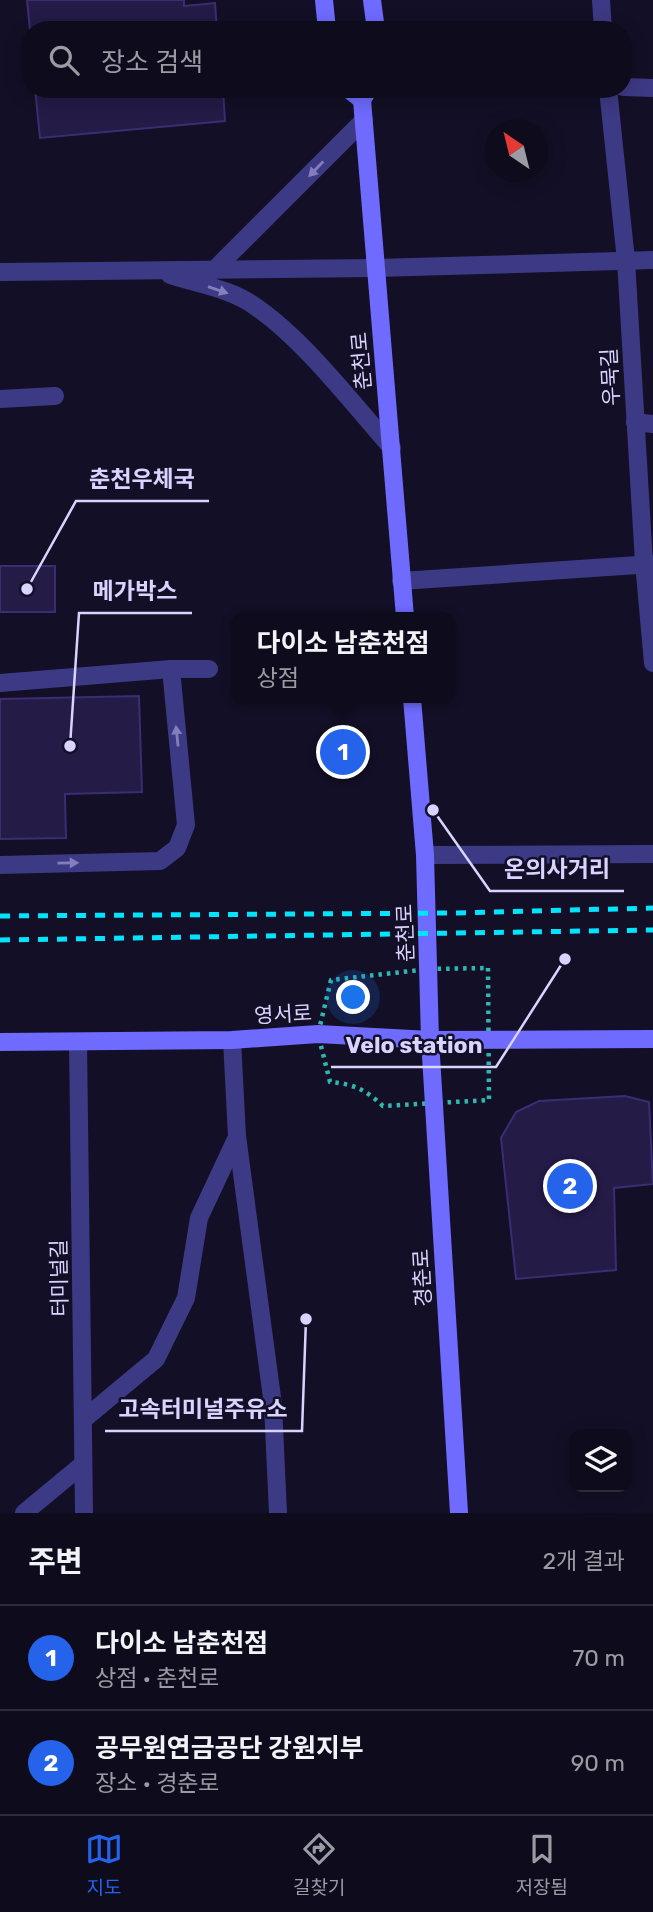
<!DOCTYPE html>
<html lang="ko">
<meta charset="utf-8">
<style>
:root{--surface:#0e0b1c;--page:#1c1929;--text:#f1f3f6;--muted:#9b9ba3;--line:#2e2b3b;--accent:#2563eb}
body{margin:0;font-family:Rubik,"Noto Sans KR",sans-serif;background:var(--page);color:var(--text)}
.controls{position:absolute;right:21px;bottom:21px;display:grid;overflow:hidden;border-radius:14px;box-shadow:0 4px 18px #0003}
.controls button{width:63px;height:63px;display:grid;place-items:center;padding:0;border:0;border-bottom:2px solid var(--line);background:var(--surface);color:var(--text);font:35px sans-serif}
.compass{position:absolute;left:485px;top:119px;width:63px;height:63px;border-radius:50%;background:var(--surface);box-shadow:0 4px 18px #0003;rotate:325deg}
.you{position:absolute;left:354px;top:998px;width:24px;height:24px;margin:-18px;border:5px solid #fff;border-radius:50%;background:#1a73e8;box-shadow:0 0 0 10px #1a73e833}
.badge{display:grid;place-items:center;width:46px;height:46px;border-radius:50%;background:var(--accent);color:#fff;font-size:23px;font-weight:700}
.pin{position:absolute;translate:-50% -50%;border:4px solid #fff;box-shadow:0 2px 7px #0006}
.popup{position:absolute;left:231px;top:612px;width:224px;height:91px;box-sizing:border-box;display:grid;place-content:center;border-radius:14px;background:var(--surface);filter:drop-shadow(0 2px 5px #0005);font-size:23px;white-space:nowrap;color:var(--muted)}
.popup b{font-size:26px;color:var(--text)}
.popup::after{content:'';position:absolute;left:50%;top:100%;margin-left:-14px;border:14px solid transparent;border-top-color:var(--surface)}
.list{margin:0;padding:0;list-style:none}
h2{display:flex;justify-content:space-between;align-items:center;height:91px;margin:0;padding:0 28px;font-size:30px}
h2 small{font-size:23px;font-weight:400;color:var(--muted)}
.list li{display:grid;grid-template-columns:46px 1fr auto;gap:21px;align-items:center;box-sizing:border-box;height:105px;padding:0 28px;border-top:2px solid var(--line)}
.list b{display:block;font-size:26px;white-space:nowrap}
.list p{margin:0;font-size:23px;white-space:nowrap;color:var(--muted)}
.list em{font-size:23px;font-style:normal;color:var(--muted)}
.icon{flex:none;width:38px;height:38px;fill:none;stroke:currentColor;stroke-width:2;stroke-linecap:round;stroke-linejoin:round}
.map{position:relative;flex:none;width:653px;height:1513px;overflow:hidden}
.search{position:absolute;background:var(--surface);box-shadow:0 4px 18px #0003;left:21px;right:21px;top:21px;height:77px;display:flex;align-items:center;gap:18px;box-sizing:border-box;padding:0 24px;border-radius:28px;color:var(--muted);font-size:26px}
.sheet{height:301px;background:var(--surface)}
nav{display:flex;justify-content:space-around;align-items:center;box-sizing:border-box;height:98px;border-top:2px solid var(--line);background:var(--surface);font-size:19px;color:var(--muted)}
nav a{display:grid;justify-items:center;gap:4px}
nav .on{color:var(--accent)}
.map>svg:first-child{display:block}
.building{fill:#241b47;stroke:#3b2d73;stroke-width:2}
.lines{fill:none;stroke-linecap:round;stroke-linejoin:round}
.path{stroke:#2fb8b0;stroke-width:4.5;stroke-dasharray:3.5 5;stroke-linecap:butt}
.street{stroke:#3d3a85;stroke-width:18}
.secondary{stroke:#6f6bff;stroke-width:18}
.rail{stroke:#00e5ff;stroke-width:5;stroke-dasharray:10 9;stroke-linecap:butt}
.oneway{fill:#837fbc}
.labels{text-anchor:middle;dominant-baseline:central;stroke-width:5;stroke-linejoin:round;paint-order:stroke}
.street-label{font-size:21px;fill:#d9d4ff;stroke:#130f26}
.leader{fill:none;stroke:#d9d4ff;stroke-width:2.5}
.callout-dot{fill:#d9d4ff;stroke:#130f26;stroke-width:2.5}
.callout-label{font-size:23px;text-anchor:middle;font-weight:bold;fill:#d9d4ff;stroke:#130f26;stroke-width:5;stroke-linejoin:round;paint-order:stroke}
</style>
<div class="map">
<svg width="653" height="1513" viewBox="0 0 653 1513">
<rect width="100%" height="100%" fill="#130f26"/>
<g class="building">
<path d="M27,0H184V6L215,3L217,30H30Z"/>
<path d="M35,89H223L225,121L40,138Z"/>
<rect x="0" y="566" width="55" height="46"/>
<path d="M139,696L142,792L65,794L66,838L0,839V699Z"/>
<path d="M625,1096L649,1102L653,1184L614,1188L616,1270L516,1279L501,1138L516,1112L539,1101Z"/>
</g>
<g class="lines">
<path class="path" d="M488,968L489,1100L383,1106C366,1090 354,1084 330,1082L318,1034L331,980L429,969Z"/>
<g class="street">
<path d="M601,0L603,30"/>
<path d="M623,87L653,88"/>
<path d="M608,89L626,260L644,563L653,663"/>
<path d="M214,270L364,120"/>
<path d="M0,272L376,268L653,260"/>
<path d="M170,275C198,284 232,289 256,307C305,341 352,403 392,448"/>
<path d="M0,399L55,396"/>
<path d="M635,422L653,424"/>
<path d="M401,581L653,564"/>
<path d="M0,683L171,669H209"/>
<path d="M425,855L653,854"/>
<path d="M0,865L160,861L177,848L186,825L171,669"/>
<path d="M232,1040L237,1136L273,1405L278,1513"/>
<path d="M78,1042L84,1513"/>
<path d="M84,1419L156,1359L186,1298L199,1218L237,1137"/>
<path d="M24,1513L82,1465"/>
</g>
<g class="secondary">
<path d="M324,0L327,30"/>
<path d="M372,0L376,30"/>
<path d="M348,89L362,100"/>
<path d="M369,89L362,100L405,617"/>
<path d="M412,698L425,855L430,1040L459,1513"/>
<path d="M0,1042L232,1040L318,1034L430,1040L653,1039"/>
</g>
<g class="rail">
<path d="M0,916L455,913L653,908"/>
<path d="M0,940L653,930"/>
</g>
</g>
<defs><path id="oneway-solid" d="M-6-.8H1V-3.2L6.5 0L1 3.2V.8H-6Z" transform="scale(1.75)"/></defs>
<g class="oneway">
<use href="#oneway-solid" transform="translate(316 169) rotate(134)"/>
<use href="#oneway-solid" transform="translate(218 290) rotate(19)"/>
<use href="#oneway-solid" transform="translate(177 736) rotate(-96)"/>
<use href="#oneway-solid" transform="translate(68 863) rotate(-1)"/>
</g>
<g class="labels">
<g class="street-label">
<text transform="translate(361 361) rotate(-95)">춘천로</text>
<text transform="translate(610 377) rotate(-93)">우묵길</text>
<text transform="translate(405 933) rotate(-92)">춘천로</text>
<text transform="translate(283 1014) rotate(-3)">영서로</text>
<text transform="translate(59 1278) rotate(-91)">터미널길</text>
<text transform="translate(422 1278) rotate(-93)">경춘로</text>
</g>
</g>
<path class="leader" d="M27 589L76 501H209M70 746L79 613H192M433 810L490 891H624M565 959L496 1067H331M306 1319L302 1431H105"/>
<g class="callout-dot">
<circle cx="27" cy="589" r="7"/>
<circle cx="70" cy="746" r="7"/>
<circle cx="433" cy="810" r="7"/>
<circle cx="565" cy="959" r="7"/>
<circle cx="306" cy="1319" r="7"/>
</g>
<g class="callout-label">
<text x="142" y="487">춘천우체국</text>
<text x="135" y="599">메가박스</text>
<text x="557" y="877">온의사거리</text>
<text x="414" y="1053">Velo station</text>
<text x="203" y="1417">고속터미널주유소</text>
</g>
</svg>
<div class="controls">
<button><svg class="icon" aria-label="layers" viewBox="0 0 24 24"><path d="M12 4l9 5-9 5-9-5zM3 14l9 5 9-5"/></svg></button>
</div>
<svg class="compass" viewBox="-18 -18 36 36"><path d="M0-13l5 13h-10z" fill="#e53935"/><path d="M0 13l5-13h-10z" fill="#9b9ba3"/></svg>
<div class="you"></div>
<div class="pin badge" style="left:343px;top:752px">1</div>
<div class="popup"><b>다이소 남춘천점</b>상점</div>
<div class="pin badge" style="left:570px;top:1186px">2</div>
<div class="search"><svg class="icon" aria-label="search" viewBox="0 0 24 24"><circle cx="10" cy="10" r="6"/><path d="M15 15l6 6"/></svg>장소 검색</div>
</div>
<section class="sheet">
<h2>주변<small>2개 결과</small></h2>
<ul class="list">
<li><span class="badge">1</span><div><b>다이소 남춘천점</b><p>상점 · 춘천로</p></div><em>70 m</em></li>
<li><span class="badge">2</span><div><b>공무원연금공단 강원지부</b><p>장소 · 경춘로</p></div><em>90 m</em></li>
</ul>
</section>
<nav>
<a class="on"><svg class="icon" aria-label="map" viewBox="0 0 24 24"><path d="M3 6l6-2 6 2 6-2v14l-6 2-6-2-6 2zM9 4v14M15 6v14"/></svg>지도</a>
<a><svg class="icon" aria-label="directions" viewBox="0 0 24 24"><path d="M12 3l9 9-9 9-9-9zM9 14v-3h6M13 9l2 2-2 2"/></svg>길찾기</a>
<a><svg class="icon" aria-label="saved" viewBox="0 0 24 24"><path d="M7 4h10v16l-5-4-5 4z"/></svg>저장됨</a>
</nav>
